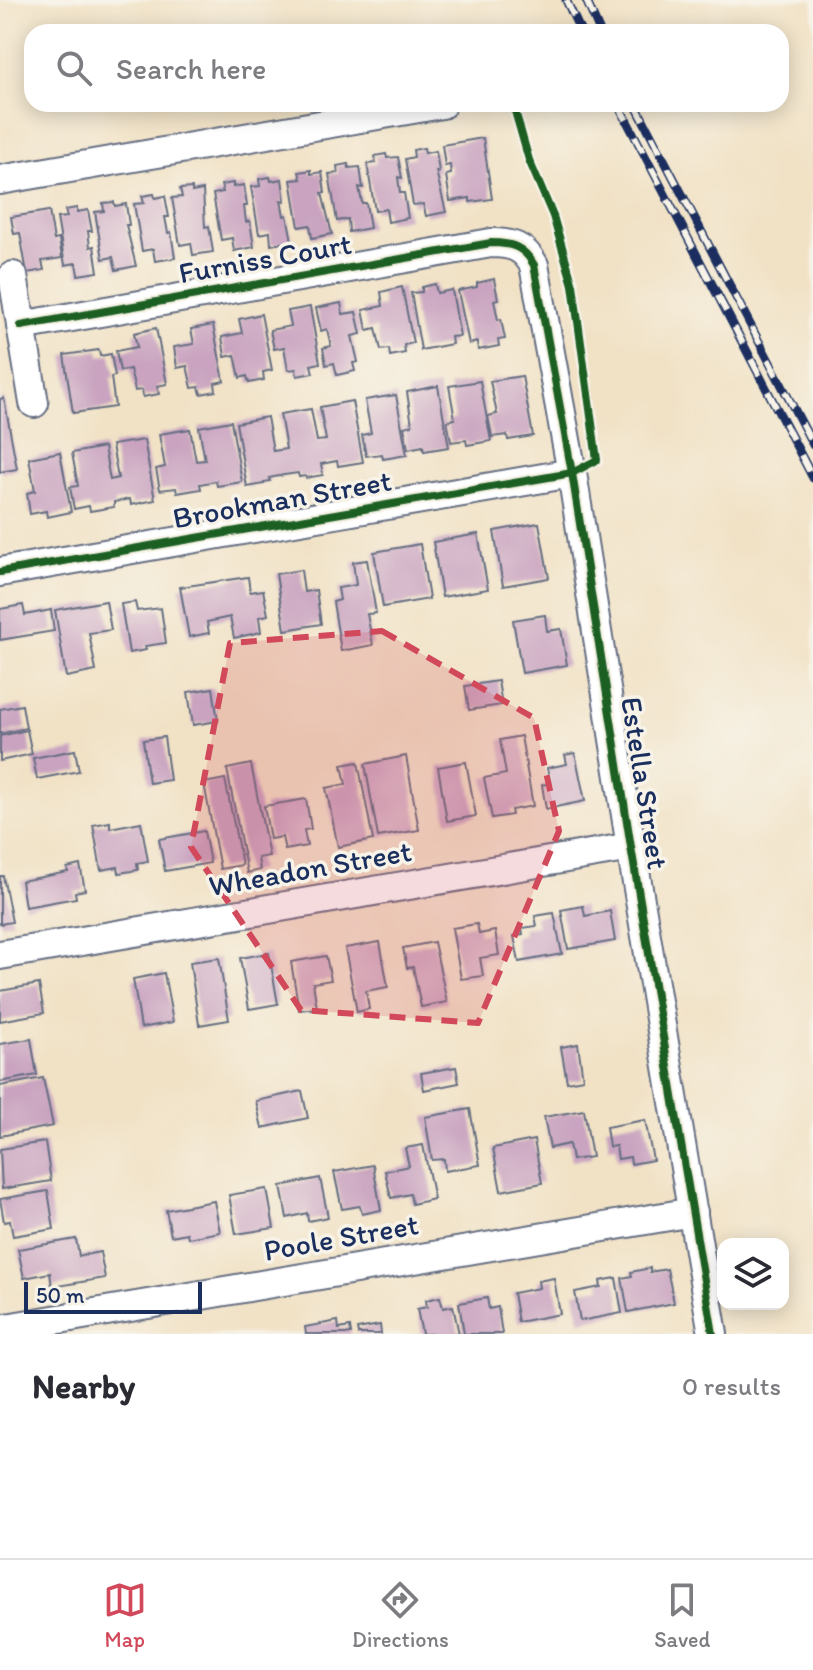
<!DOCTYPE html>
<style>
:root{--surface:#fff;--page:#f2f2f3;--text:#2b2b33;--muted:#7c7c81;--line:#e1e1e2;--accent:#d1495b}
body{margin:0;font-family:Itim,sans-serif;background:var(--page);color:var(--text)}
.controls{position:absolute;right:24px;bottom:24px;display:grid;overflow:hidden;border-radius:16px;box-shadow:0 4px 20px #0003}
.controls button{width:72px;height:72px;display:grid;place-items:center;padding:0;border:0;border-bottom:2px solid var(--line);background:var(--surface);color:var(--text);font:40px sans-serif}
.scale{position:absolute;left:24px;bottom:20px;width:178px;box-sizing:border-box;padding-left:8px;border:4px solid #1b2f5e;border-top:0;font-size:22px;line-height:28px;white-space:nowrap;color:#1b2f5e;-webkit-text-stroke:6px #f7f3e8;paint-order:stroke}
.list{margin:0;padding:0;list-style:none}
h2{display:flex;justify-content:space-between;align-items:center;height:104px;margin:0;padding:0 32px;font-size:34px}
h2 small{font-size:26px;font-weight:400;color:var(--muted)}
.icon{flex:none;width:44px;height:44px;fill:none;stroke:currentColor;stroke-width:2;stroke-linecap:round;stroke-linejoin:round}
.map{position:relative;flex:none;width:813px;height:1334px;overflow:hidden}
.search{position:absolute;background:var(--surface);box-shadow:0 4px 20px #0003;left:24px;right:24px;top:24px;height:88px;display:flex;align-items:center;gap:20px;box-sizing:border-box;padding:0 28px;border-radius:24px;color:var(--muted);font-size:30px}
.sheet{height:224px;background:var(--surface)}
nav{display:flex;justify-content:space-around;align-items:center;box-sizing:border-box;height:112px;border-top:2px solid var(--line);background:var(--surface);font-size:22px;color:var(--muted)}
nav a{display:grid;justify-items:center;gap:4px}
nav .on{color:var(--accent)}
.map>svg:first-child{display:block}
.building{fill:#c9a3c0}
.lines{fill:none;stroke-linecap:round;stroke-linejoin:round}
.street-casing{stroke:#666e82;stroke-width:32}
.street{stroke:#fff;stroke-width:28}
.rail-casing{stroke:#1b2f5e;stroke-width:9}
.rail{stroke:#f7f3e8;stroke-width:6;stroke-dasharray:18;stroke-linecap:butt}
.cycleway-casing{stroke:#f7f3e8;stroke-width:13}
.cycleway{stroke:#1b5e20;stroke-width:8}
.marked{fill:#d1495b;fill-opacity:0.2;stroke:#d1495b;stroke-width:6;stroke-dasharray:16 10;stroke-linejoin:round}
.labels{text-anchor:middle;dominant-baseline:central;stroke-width:7;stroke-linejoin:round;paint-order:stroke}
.street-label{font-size:30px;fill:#1b2f5e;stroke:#f7f3e8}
</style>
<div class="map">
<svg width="813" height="1334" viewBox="0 0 813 1334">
<rect width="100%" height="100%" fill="#f7f3e8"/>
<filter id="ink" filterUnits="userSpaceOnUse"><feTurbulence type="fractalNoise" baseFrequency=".0125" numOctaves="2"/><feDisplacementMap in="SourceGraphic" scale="16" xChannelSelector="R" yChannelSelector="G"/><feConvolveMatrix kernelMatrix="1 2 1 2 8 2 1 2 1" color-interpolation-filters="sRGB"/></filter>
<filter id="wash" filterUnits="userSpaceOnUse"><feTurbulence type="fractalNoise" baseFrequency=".006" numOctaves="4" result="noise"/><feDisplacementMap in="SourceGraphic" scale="32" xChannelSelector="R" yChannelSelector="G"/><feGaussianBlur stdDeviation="1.8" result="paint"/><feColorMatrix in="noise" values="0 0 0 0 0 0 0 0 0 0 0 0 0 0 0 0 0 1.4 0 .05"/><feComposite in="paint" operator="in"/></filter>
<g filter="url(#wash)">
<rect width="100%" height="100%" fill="#f1e2c6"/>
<g id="blocks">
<g class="building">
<path d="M483,138L492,199L470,202V198L450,201L446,175L451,174L450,165L445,166L442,145Z"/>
<path d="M424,148L425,153L436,151L439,172L436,171L446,212L426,216L423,204L413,205L405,159L414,157L413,150Z"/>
<path d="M386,154L387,158L398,157L402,178L398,177L400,193H404L408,218L388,222L386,209L375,211L367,164L376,163L375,156Z"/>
<path d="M348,164L349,168L360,167L363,188L359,187L362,203H366L370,228L349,232L348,219L337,221L329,174L338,173L337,166Z"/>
<path d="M311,170V174L322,172L325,193H322L332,234L312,238L310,225L299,227L291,180L301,179L299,172Z"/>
<path d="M270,177L271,181L282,179L285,201L281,200L284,216L287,215L292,241L271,245L270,232L259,234L251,187L260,186L259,179Z"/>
<path d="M233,183V187L244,185L247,206H244L246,222L250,221L254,247L234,251L232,238L221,240L213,194L223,192L221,185Z"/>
<path d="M192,188V192L203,190L205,227L209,226L213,252L193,255L191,243L180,245L172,198L182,197L180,189Z"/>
<path d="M154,194L155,198L165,196L169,217H165L168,233L171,232L175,258L155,261L153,249L142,251L134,204L144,203L142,196Z"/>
<path d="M114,202L115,206L126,204L129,225H126L136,266L116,270L113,257L103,259L95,212L104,211L103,203Z"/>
<path d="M77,208V212L88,210L92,231H88L90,247L94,246L98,272L78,275L76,263L65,265L57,218L67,217L65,210Z"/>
<path d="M49,211L54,240L59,239L62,258L42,261L44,270L27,273L20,233L14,234L11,217Z"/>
<path d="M494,279L498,299L494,300L498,320L501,319L505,339L498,340L499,346L478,350L477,342L469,344L458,291L477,287V283Z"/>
<path d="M435,284L437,293L452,290L460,336L451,337L452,344L421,350L411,293L422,292V287Z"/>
<path d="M402,287L413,343L404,345L405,353L390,356L389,349L381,350L376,328L367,330L363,310L383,306L381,292Z"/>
<path d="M341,303L343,314L356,312L361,334L352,336L358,362L353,363L355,371L337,375L334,363L326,365L323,348L331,346L327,329L321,331L316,308Z"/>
<path d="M310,307L320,363L311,365L313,373L297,376L296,369L288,370L284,347L274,349L270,330L291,326L288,311Z"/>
<path d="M261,314L272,370L263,372L264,380L249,383L247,376L240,378L235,355L225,357L222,337L242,333L239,319Z"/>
<path d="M213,325L224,381L215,383L216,391L201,394L199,387L192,388L187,366L177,368L174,347L194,344L191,329Z"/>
<path d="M156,328L167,384L157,386L159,394L143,397L142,390L135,391L130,369L120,371L116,351L137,347L134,333Z"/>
<path d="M99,350L100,356L111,354L115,376L111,377L115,407L73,413L64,355Z"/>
<path d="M522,376L533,436L508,440L507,435L492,437L488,416L497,414L490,381Z"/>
<path d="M480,381L491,441L467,445L466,440L451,442L447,421L455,419L449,386Z"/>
<path d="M438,386L449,447L424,451L423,446L408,449L404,427L412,425L407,392Z"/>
<path d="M396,395L407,455L383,459L382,454L366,456L362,435L371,433L365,400Z"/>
<path d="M4,398L17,469L0,472V399Z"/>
<path d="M352,401L363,462L338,466L337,461L321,464L323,475L306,478L305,476L299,477L298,473L284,475L269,478L270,481L264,482V484L247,487L236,423L267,417L273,451L286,449L280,414L311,409L317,441L326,440L320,407Z"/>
<path d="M231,421L242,482L217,486L216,481L200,484L201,489L177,493L176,488L160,490L156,469L165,467L159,434L190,429L196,461L205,460L199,427Z"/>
<path d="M144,440L155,500L131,505L130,499L114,502V507L90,511L89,506L74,509L70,487L78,486L72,453L104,447L110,480L118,478L112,445Z"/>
<path d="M60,452L71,512L47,517L46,511L30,514L27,493L35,491L29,458Z"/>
<path d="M539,523L549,578L503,586L494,531Z"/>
<path d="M478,534L488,589L442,597L433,542Z"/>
<path d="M420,544L429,599L383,607L374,552Z"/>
<path d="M367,560L376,613L367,614L373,645L341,651L333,602L340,600L338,588L356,585L353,562Z"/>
<path d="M301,570L304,592L316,590L321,624L285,630L276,574Z"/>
<path d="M248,577L250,592L263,590L268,615L259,617L261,632L234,638L230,617L207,622L209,633L189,637L180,587Z"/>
<path d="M106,601L111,630L89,633L96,671L66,677L55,610Z"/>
<path d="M135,602L137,611L161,608L166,643L145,646L146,650L129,653L121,604Z"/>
<path d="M23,605L25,615L51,610L54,631L0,640V609Z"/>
<path d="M545,615L547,631L561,629L567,665L522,673L513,620Z"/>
<path d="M498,681L502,705L469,710L465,686Z"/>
<path d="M213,688L218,721L193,725L188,692Z"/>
<path d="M22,705L26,728L0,734V709Z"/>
<path d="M27,730L32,754L0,761V736Z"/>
<path d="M521,736L533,806L511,810L512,815L492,818L484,778L506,774L500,740Z"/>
<path d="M164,737L170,780L149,783L143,740Z"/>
<path d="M75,750L79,771L37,779L33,758Z"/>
<path d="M575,753L585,801L546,809L542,785L550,783L547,768L567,764L565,755Z"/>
<path d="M406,756L419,830L378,837L365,764Z"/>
<path d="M358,762L373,840L338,847L326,788L346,784L342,765Z"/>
<path d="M466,762L476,816L447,821L438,767Z"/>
<path d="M251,764L269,856L258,858L260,870L247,873L227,769Z"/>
<path d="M225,779L242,865L220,869L204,783Z"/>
<path d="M306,799L311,829L304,830L307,846L285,850L282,837L270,839L264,806Z"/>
<path d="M110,822V828L141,822L148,861L137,863L138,870L119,873L118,867L101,870L93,825Z"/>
<path d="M204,831L210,863L165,871L159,839Z"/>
<path d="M80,865L85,890L75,892L76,898L25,907L21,881L68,872L67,868Z"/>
<path d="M0,876H3L12,922L0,924Z"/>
<path d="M583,906L585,916L610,911L615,941L568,949L561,910Z"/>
<path d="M554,913L562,954L519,962L514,936L523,934L522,928L537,926L535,916Z"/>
<path d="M477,924L479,934L495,931L499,955L480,958L483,976L461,979L452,928Z"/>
<path d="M380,942L388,987L366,991L369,1009L357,1012L345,948Z"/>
<path d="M434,942L447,1002L421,1007L413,967L407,968L403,948Z"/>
<path d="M269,953L278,1004L249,1009L240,958Z"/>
<path d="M326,956L331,980L313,983L317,1008L299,1010L291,962Z"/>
<path d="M219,958L229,1020L199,1025L190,962Z"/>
<path d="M164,973L173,1022L141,1028L133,979Z"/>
<path d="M39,984L44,1013L0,1021V991Z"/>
<path d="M31,1039L37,1075L0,1082V1044Z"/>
<path d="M578,1044L583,1079L567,1082L561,1047Z"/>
<path d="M456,1067L459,1083L424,1090L421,1073Z"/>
<path d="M43,1078L53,1126L0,1136V1086Z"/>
<path d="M302,1091L308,1118L262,1128L256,1101Z"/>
<path d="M470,1109L480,1165L445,1171L444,1159L432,1160L425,1117Z"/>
<path d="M584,1110L592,1157L572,1160L569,1144L550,1148L544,1117Z"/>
<path d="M645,1120L653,1160L631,1164L630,1157L618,1159L616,1146L609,1147L606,1127Z"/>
<path d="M534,1140L542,1183L501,1191L493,1148Z"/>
<path d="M45,1142L51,1181L2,1189L0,1149Z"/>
<path d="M423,1145L434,1199L412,1204L410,1194L391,1198L385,1171L409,1166L405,1148Z"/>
<path d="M373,1165L381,1210L362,1214L360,1206L342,1209L334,1172Z"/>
<path d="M320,1178L328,1217L308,1221L307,1213L287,1218L281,1186Z"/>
<path d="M267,1189L274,1228L236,1234L229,1195Z"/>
<path d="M48,1191L54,1229L13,1236L10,1221L4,1222L0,1199Z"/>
<path d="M214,1201L220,1232L188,1238L187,1233L171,1236L166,1210Z"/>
<path d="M76,1239L79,1256L100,1252L105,1278L52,1287L50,1273L24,1278L18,1249Z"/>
<path d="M650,1268V1272L667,1269L674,1303L628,1312L622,1278L632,1276L631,1272Z"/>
<path d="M554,1278L560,1314L518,1322L513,1293L539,1288L538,1281Z"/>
<path d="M616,1278L622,1313L580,1321L575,1292L601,1287L600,1281Z"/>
<path d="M440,1297L443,1308L453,1306L459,1334H422L417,1309L427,1307L426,1300Z"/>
<path d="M487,1298L489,1309L498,1307L502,1334H464L459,1303Z"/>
<path d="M338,1321L339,1329L350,1327L351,1334H306L305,1327Z"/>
<path d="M380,1325L381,1334H358L357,1329Z"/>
</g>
</g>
</g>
<g filter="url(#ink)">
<use href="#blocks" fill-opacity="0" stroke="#666e82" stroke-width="2"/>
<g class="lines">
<g class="street-casing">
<g id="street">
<path d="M0,180L442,104"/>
<path d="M13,276L34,403"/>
<path d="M21,326L491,243C512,243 524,247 534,265L572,473L631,847L713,1334"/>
<path d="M0,572L572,473"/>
<path d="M0,955L631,847"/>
<path d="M0,1329L693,1212"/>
</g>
</g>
<use href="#street" class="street"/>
<g class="rail-casing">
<g id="rail">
<path d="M566,0L581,32"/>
<path d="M586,0L600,32"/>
<path d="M618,104L813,478"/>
<path d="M635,104L813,445"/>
</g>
</g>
<use href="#rail" class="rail"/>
<g class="cycleway-casing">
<g id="cycleway">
<path d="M21,326L491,243C512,243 524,247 534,265L572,473L631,847L713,1334"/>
<path d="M0,572L572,473L597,460L573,285L553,216L529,160L513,104"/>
</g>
</g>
<use href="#cycleway" class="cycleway"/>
</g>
</g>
<path class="marked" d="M382,631L534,718L559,831L478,1023L301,1010L191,847L230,643Z"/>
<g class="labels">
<g class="street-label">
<text transform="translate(265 258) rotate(-10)">Furniss Court</text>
<text transform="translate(282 499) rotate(-10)">Brookman Street</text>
<text transform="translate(645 783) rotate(81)">Estella Street</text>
<text transform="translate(310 868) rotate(-10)">Wheadon Street</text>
<text transform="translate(341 1237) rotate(-10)">Poole Street</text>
</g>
</g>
</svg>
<div class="controls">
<button><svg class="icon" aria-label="layers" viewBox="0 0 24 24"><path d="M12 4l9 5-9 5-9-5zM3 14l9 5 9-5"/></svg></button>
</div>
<div class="scale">50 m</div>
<div class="search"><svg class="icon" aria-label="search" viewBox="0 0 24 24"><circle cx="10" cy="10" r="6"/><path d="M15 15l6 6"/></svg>Search here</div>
</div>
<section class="sheet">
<h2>Nearby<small>0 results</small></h2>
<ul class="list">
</ul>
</section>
<nav>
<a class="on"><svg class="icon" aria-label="map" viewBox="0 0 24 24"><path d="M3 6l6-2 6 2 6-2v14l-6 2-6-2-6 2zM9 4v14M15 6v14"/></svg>Map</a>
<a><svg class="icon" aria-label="directions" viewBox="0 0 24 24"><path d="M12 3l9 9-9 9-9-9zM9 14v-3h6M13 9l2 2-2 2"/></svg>Directions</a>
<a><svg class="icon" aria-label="saved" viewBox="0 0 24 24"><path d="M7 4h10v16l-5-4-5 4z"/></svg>Saved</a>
</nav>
